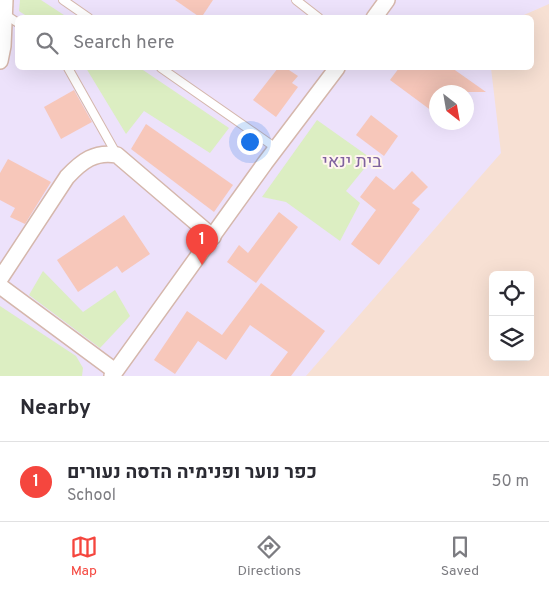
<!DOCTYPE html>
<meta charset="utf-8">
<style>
:root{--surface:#fff;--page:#f2f2f3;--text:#2b2b33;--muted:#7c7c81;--line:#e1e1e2;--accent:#f5463e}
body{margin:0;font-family:Overpass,Heebo,sans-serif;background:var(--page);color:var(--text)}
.controls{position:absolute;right:15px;bottom:15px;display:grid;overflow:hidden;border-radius:8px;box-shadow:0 5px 20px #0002}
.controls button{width:45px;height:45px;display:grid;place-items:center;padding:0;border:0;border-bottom:1px solid var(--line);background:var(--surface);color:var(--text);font:25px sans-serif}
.compass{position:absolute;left:429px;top:85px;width:45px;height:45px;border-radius:50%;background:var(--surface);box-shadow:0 5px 20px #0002;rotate:149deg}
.you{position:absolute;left:249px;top:141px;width:18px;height:18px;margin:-12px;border:4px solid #fff;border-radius:50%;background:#1a73e8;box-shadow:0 0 0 8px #1a73e833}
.badge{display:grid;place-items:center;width:32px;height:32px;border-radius:50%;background:var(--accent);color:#fff;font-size:16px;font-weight:700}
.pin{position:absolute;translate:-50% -41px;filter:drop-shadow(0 1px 2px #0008)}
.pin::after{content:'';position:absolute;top:26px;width:18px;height:15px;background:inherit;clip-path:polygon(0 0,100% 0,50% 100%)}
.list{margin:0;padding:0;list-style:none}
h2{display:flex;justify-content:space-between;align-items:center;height:65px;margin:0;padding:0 20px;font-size:21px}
h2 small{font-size:16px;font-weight:400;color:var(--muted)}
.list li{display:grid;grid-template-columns:32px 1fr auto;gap:15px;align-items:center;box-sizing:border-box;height:80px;padding:0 20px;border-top:1px solid var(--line)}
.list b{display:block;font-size:19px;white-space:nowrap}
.list p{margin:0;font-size:16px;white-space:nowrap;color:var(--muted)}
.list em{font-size:16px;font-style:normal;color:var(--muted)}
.icon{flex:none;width:28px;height:28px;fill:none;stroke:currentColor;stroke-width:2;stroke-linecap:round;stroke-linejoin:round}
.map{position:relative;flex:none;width:549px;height:376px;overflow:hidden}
.search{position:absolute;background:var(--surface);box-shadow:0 5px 20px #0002;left:15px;right:15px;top:15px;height:55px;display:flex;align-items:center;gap:12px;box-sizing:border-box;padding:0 18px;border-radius:8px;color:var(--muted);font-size:19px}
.sheet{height:145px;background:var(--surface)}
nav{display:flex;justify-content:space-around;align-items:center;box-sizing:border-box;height:70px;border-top:1px solid var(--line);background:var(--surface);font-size:14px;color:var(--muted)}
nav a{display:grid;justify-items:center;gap:2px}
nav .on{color:var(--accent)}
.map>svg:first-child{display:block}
.residential{fill:#f7e0d3;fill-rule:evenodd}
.education{fill:#ede2fb;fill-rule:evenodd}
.green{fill:#dceec2}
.building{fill:#f7c7ba}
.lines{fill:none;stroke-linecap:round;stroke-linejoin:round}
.service-casing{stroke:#d5b7ac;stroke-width:10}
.minor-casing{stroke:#d5b7ac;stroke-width:18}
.service{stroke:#fff;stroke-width:8}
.minor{stroke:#fff;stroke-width:15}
.labels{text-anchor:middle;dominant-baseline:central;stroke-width:4;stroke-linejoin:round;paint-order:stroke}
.quarter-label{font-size:18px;fill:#7f629f;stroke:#fff5ee}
</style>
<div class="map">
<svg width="549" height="376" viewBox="0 0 549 376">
<rect width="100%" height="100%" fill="#fff0e5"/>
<path class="residential" d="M0,0H549V376H0ZM18,18H532V68H18ZM436,92H466V122H436ZM493,275H530V357H493Z"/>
<path class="education" d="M0,0H549V4L517,18H18V68H491L501,153L306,376H0ZM436,92H466V122H436Z"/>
<g class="green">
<path d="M20,0H41L67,17H28L19,11Z"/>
<path d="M86,68H140L229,128L210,153L144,111L126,134Z"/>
<path d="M317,120L372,159L346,191L360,203L340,241L286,202L262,197Z"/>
<path d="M43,271L83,312L115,290L130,316L100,348L29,295Z"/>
<path d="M0,306L76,356L83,368L82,376H0Z"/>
</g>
<g class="building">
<path d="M175,0H213L201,18Z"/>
<path d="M278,68H286L298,76L292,83L298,87L276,117L253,100Z"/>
<path d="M399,68H452L486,92H436V114L390,80Z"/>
<path d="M74,90L92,122L61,139L44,107Z"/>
<path d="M371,115L398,136L384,156L356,135Z"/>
<path d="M146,124L233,185L214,212L131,149Z"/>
<path d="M8,159L51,182L25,224L10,217L15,208L0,200V173Z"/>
<path d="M412,171L428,187L412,203L420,209L379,265L351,244L376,210L360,197L376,176L394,190Z"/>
<path d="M279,212L298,227L256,283L227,262L239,245L248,253Z"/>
<path d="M124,215L150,254L122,273L117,266L78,292L57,260Z"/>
<path d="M261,283L325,331L291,376H270L288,352L250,325L226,360L198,341L175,374L154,360L187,311L222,335Z"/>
</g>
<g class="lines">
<g class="service-casing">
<g id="service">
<path d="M63,0L89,18"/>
<path d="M296,0L319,18"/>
<path d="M6,15L18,23"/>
<path d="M68,68L117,155"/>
<path d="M161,68L276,148"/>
</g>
</g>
<g class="minor-casing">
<g id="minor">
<path d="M374,18L387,0"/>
<path d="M0,61L3,46L5,0"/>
<path d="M0,279L67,177C82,161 95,151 117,155L213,237"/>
<path d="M0,286L115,371"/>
<path d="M112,376L265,163L337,68"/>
</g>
</g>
<use href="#service" class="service"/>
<use href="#minor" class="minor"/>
</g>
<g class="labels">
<g class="quarter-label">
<text x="352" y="162">בית ינאי</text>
</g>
</g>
</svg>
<div class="controls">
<button><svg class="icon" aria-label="locate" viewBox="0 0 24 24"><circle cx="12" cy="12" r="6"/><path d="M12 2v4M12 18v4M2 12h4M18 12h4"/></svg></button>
<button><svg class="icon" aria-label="layers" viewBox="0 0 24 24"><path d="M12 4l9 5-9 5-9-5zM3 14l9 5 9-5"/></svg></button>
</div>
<svg class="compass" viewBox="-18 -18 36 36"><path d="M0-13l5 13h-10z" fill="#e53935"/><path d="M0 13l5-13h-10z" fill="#7c7c81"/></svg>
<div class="you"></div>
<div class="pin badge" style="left:202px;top:265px">1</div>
<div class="search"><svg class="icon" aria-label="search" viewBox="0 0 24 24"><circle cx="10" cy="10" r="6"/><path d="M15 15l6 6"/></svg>Search here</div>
</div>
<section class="sheet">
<h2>Nearby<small></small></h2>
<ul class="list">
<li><span class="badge">1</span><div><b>כפר נוער ופנימיה הדסה נעורים</b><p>School</p></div><em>50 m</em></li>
</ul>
</section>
<nav>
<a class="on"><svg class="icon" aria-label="map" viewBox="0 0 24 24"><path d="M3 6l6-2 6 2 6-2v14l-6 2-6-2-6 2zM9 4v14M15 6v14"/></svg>Map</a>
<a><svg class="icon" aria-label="directions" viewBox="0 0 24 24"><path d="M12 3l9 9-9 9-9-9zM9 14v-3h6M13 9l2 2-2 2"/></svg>Directions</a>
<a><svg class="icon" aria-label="saved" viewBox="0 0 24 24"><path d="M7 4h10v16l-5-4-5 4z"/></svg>Saved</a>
</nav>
